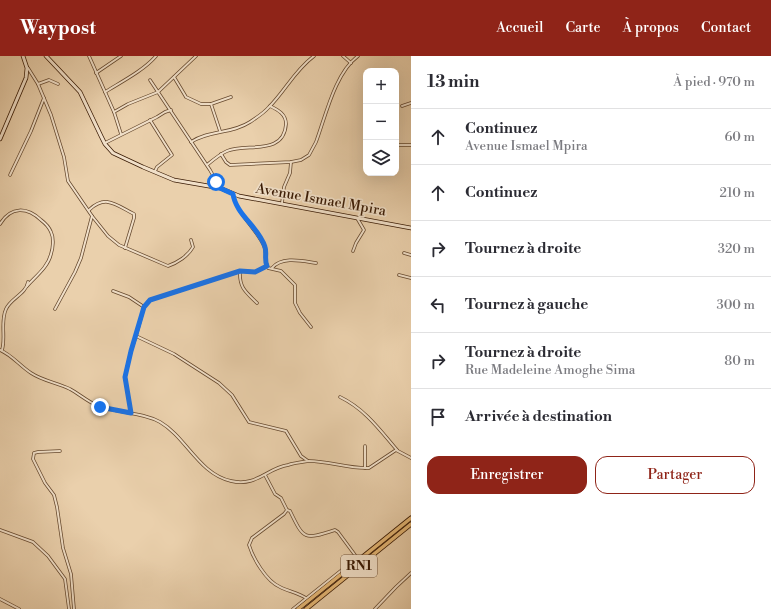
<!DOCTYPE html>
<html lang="fr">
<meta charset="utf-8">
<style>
:root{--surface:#fff;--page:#f2f2f3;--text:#2b2b33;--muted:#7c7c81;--line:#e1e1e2;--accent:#8f2418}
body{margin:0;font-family:"Libre Bodoni",serif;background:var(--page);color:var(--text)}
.controls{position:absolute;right:12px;top:12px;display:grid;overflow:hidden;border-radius:8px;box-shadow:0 4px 16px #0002}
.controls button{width:36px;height:36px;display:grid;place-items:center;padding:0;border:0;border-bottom:1px solid var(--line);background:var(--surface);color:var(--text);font:20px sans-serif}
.stop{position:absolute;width:12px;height:12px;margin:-9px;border:3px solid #1a73e8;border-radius:50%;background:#fff}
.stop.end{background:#1a73e8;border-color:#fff;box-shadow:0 1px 4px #0008}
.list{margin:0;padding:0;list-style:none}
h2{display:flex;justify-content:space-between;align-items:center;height:52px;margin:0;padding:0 16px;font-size:17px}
h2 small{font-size:13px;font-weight:400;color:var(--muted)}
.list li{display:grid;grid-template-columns:26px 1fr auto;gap:12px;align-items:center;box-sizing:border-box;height:56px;padding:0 16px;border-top:1px solid var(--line)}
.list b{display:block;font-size:15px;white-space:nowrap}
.list p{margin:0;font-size:13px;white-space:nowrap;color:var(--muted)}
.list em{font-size:13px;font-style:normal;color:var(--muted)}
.actions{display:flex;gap:8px;padding:12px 16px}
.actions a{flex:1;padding:9px 0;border:1px solid var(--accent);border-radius:12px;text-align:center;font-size:14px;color:var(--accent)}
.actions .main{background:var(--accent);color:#fff}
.icon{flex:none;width:22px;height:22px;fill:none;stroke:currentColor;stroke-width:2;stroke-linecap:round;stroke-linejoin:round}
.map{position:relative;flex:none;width:411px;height:553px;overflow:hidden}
header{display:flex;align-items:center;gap:24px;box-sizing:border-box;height:56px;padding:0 20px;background:var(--accent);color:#fff}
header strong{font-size:19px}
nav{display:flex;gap:22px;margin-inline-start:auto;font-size:14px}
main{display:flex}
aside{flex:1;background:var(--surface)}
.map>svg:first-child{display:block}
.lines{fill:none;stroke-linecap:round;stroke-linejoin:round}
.minor-casing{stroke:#65482e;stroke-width:3.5}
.secondary-casing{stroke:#391a04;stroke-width:4.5}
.trunk-casing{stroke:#391a04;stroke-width:5}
.minor{stroke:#f1e0c9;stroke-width:2}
.secondary{stroke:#f1e0c9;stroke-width:3}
.trunk{stroke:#e5b876;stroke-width:3.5}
.route{stroke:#1a73e8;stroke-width:5}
.labels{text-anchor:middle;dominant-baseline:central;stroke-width:3.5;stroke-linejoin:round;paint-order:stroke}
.shield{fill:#f1e0c9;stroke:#70553f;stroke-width:1}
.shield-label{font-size:13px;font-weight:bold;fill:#391a04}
.street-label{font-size:14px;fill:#391a04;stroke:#f1e0c9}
</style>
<header>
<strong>Waypost</strong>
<nav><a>Accueil</a><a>Carte</a><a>À propos</a><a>Contact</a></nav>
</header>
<main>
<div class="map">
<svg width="411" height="553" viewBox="0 0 411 553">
<rect width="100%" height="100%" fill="#ead0ac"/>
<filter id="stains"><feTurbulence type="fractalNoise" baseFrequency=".005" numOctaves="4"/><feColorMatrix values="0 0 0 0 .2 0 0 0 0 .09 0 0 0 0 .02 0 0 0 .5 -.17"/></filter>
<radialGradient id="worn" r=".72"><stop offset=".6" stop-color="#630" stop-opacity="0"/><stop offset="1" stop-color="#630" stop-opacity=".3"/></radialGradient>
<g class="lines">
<g class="minor-casing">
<g id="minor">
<path d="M89,0L114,56L121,78"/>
<path d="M196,0L158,36L210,114L220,132"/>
<path d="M343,0L351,7"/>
<path d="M28,12L38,28L51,59L64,101L68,125L92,160L81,202L75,216L55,253"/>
<path d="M96,17L121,0"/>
<path d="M174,21L186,41L201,48H211L231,41"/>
<path d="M38,28L49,24L58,28"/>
<path d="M105,36C121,26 143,15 156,0"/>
<path d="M211,48L220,75"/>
<path d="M402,50L411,47"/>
<path d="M114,56L128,48L158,36L150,24"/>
<path d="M150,64L172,99L157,111L155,115"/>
<path d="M191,86C209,74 232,78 250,66C256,62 264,57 269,51C285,35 295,14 314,0"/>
<path d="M105,87L157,61L165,56L171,54"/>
<path d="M396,89H411"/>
<path d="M221,98L226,106L230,109L291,106L301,104L309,99L316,86C326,59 335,17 358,0"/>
<path d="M207,109C213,104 220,98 227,95C247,87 284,100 286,68C286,58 278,54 270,50"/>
<path d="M10,119L31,75L44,42"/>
<path d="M233,138C236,157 256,172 264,190C267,197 264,205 268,212L281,215L295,229V247L300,257L311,271"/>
<path d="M282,147L284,131L290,117L291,106"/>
<path d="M89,154C106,138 116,149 134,158V162L125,192"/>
<path d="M92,160L108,180L119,189L168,210C177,207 188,200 193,191L191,184"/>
<path d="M0,168C11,150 27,151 41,164C45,167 49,171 51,176C54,182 53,192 51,198C48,211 36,220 27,230"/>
<path d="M353,195L356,187L364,174L357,162"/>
<path d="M404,197L411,199"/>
<path d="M267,210L255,216L240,215L150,244L144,251L136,280L174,298L219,327L232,339L249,366L286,375L301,400L308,405"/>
<path d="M272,212C282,200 302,205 316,207"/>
<path d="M240,215C239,232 246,236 257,247"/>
<path d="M399,219L411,222"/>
<path d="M113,235L129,241L144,251"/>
<path d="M0,294C12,299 20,310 31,317C43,325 58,327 70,333C79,338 87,345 96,349C116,358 140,355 160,366C186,381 199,418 231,425C257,431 267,412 288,409C294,407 302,406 309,405C329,405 349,413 369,412L396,394L411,402"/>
<path d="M2,294C6,281 0,266 6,253C11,242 26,238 28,226"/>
<path d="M340,341C365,353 380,374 397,394"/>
<path d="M131,357L125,321L131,295L136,280"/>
<path d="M60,395L38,396L34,397L33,403L45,427L54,439L57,451L63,492L71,518L74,553"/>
<path d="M365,412V390"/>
<path d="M265,419L275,438L281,442L287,454"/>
<path d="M0,474L33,486L48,500L65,523L69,553"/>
<path d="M306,542C298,537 288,535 280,531C266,525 253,502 249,489L252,482L284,458L287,454L290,455C304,484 304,484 335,474L338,476L355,499L353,508"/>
<path d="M0,543L19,553"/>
<path d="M293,553L353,505"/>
<path d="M375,553L396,531L411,517"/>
</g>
</g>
<g class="secondary-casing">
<g id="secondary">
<path d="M46,0L80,36L101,80L105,88L113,97L143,111L174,124L220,132L239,140L411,172"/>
<path d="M0,83L26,22L27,12L23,0"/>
</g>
</g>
<g class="trunk-casing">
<g id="trunk">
<path d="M298,553L411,462"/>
<path d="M306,553L411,468"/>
</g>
</g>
<use href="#minor" class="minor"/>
<use href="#secondary" class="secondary"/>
<use href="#trunk" class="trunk"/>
</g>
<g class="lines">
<path class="route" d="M100,351L131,357L125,321L131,295L144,251L150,244L240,215L255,216L267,210C264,204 267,197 265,191C259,171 236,159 233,138L220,132L216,126"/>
</g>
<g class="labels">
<rect class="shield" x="341" y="499" width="36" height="22" rx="3"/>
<g class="shield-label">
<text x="359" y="510">RN1</text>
</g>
<g class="street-label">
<text transform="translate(321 144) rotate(10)">Avenue Ismael Mpira</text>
</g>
</g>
<rect width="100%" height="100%" filter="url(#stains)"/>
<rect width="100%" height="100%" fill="url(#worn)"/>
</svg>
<div class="controls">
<button>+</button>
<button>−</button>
<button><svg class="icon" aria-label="layers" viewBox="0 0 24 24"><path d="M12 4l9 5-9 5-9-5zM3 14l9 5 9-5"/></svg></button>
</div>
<div class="stop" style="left:216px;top:126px"></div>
<div class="stop end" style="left:100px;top:351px"></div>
</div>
<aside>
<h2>13 min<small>À pied · 970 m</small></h2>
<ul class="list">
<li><svg class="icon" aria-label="ahead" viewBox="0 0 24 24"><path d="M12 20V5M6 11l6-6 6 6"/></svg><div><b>Continuez</b><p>Avenue Ismael Mpira</p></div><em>60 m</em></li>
<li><svg class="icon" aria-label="ahead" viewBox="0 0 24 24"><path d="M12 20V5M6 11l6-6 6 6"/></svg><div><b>Continuez</b></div><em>210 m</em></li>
<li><svg class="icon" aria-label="right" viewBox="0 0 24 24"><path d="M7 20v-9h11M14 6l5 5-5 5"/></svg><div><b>Tournez à droite</b></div><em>320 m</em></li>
<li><svg class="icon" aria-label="left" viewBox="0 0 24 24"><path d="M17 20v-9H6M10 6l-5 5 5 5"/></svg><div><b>Tournez à gauche</b></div><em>300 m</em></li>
<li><svg class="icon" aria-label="right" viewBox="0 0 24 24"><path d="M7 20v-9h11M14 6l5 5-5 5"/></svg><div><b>Tournez à droite</b><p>Rue Madeleine Amoghe Sima</p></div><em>80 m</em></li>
<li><svg class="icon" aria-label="arrive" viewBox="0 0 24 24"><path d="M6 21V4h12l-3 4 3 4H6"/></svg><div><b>Arrivée à destination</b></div></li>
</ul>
<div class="actions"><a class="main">Enregistrer</a><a>Partager</a></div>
</aside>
</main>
